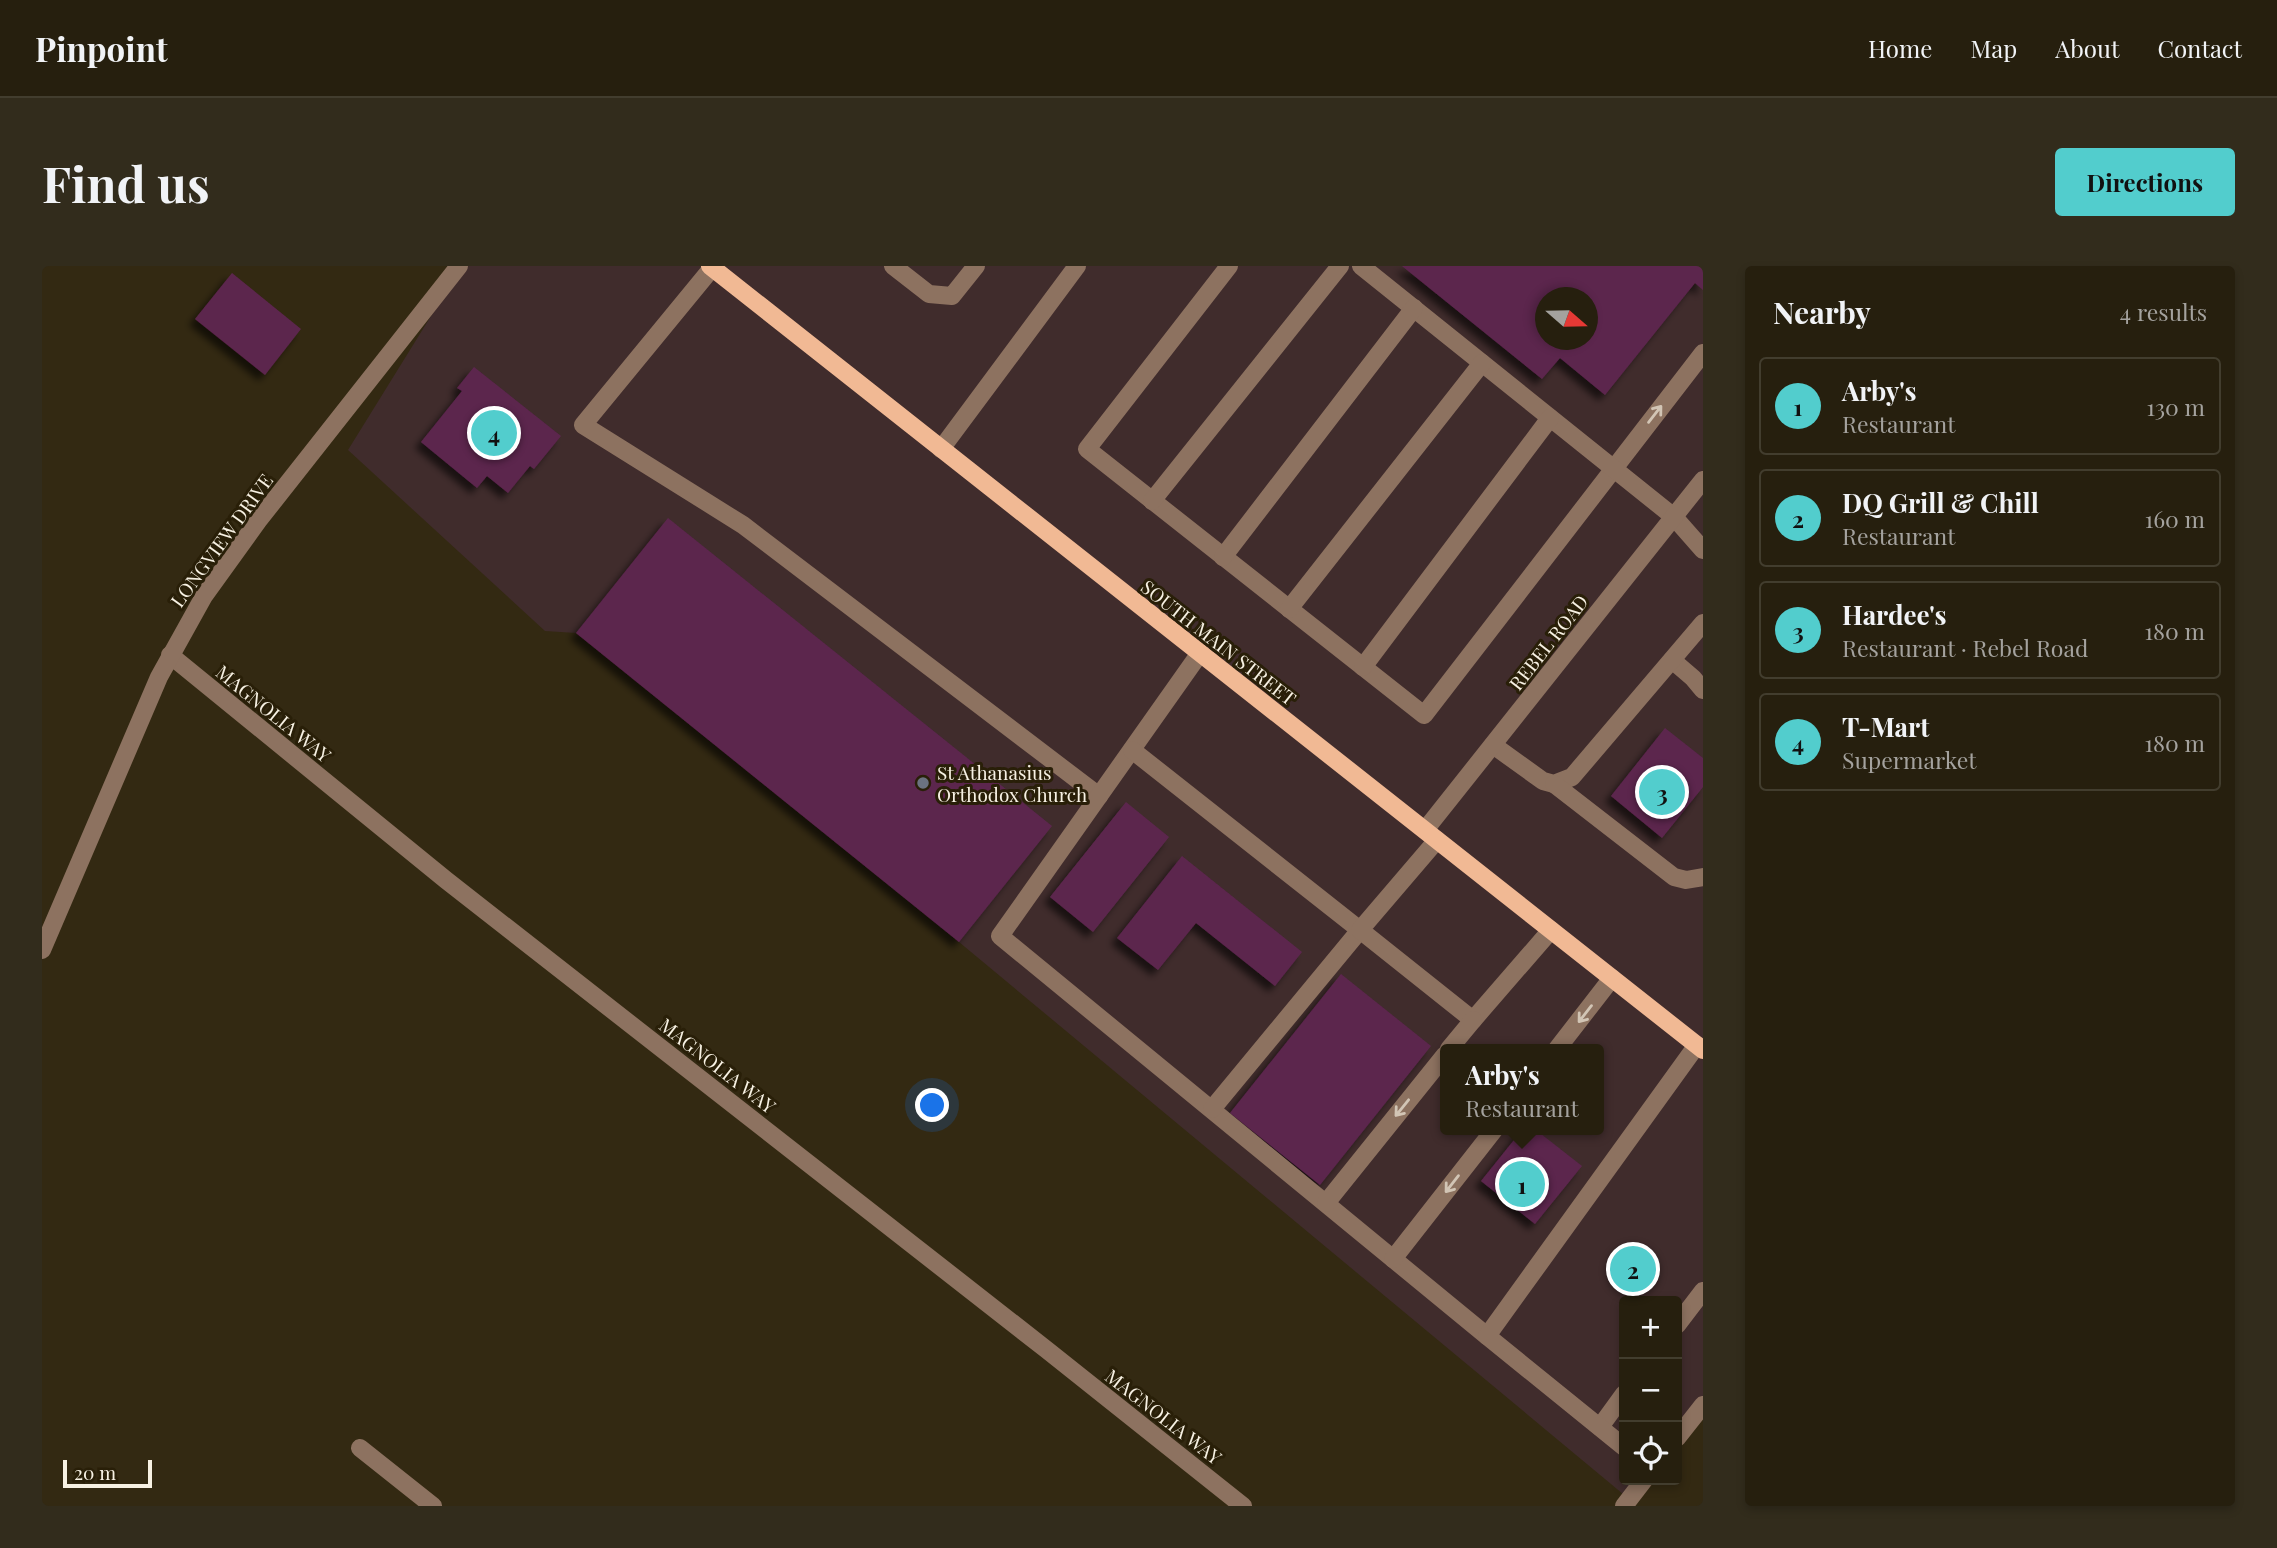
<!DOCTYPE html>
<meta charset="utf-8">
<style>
:root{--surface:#261f0e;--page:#322c1c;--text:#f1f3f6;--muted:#a4a29e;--line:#423d2e;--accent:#52cdcd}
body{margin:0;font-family:"Playfair Display",serif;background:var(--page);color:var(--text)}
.controls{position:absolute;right:21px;bottom:21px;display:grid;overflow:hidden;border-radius:7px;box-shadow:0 4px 10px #0003}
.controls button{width:63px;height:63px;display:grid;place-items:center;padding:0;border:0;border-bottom:2px solid var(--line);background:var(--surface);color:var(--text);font:35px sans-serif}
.compass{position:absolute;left:1493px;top:21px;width:63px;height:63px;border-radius:50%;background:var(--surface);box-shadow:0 4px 10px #0003;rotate:110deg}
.scale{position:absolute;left:21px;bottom:18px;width:89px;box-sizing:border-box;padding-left:7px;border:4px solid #f7f1e3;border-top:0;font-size:19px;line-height:24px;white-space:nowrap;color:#f7f1e3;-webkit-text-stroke:5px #291f08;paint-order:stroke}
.you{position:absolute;left:891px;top:840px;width:24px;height:24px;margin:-18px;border:5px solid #fff;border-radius:50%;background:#1a73e8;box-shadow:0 0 0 10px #1a73e833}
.badge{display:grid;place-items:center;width:46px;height:46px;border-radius:50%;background:var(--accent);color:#111;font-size:23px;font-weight:700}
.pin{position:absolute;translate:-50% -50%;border:4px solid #fff;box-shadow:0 2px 7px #0006}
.popup{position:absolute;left:1398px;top:778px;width:164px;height:91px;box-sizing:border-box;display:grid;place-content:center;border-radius:7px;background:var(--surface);filter:drop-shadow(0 2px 5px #0005);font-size:23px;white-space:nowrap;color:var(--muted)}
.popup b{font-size:26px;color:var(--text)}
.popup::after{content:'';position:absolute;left:50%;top:100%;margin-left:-14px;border:14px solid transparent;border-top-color:var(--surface)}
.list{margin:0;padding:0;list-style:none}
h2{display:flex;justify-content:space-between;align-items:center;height:91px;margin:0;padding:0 28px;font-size:30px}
h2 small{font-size:23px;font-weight:400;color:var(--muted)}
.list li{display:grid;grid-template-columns:46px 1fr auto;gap:21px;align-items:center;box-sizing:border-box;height:98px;margin:0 14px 14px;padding:0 14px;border:2px solid var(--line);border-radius:7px}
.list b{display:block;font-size:26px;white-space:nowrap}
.list p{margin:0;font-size:23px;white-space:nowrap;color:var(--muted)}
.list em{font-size:23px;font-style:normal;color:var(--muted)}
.icon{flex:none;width:38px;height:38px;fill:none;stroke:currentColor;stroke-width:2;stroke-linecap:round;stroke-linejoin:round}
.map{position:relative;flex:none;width:1661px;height:1240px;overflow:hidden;border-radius:7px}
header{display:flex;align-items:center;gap:42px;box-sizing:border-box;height:98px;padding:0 35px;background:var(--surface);border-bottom:2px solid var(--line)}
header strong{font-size:33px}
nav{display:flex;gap:38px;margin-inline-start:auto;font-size:24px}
.intro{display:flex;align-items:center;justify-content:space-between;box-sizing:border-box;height:168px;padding:0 42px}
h1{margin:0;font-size:49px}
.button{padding:18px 32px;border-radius:7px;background:var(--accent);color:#111;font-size:24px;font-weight:700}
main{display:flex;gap:42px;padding:0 42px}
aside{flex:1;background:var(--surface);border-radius:7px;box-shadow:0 4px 10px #0003}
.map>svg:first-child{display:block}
.commercial{fill:#402c2c;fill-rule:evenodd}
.building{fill:#5c254e;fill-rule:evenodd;filter:url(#shadow)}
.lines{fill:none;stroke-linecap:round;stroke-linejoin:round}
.minor{stroke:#8d7260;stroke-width:18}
.major{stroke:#f1b994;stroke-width:18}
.oneway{stroke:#d2c5b5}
.worship-dot{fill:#6b7280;stroke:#291f08;stroke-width:2.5}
.labels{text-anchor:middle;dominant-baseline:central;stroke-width:6;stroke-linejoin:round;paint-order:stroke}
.street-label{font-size:19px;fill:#f7f1e3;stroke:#291f08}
.poi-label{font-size:19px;fill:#f7f1e3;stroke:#291f08;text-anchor:start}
</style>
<header>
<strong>Pinpoint</strong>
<nav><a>Home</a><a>Map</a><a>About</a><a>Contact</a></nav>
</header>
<div class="intro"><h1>Find us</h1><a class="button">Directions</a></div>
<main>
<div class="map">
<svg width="1661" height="1240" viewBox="0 0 1661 1240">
<defs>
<filter id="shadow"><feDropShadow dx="-6" dy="6" stdDeviation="3.5" flood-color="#0009"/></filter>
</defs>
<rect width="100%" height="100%" fill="#332912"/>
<path class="commercial" d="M420,0H1661V1137L1635,1171V1035H1582V1214H1602L1587,1233L917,676L534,367L503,365L306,184ZM1504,32H1546V74H1504ZM1403,783H1557V864H1403Z"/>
<g class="building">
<path d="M1360,0H1661V24L1653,17L1563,129L1518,92L1500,113ZM1504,32H1546V74H1504Z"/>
<path d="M190,7L259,63L223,109L153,53Z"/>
<path d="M432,101L519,170L492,203L488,200L466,227L445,210L435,222L379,176L420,125L415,122Z"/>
<path d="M626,252L1010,560L917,676L534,367Z"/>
<path d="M1623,462L1661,492V521L1620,572L1569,530Z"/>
<path d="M1084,536L1127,571L1051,666L1008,631Z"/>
<path d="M1140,590L1260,686L1233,720L1154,657L1116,704L1075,672Z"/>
<path d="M1299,708L1389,780L1278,919L1188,847Z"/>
<path d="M1480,864H1494L1540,900L1493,958L1439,915Z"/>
</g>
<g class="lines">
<g class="minor">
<path d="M851,0L887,28L910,30L934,0"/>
<path d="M1187,0L1045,183L1382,449L1661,87"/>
<path d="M1319,0L1632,251L1661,284"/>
<path d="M670,2L541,159L701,259L1057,530"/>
<path d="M899,183L1035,0"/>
<path d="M1110,235L1298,0"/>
<path d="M1181,291L1372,42"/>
<path d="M1247,343L1440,97"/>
<path d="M1158,387L958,670L1445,1070"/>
<path d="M128,389L404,614L1005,1084L1201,1240"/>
<path d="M1630,394L1651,412L1661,424"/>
<path d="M1321,401L1508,152"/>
<path d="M1451,479L1501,515L1512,518L1530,511L1661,357"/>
<path d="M1090,484L1318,664L1170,843"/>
<path d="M1512,518L1632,611L1644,614L1661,611"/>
<path d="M1383,564L1661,214"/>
<path d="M1395,574L1318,664L1431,754L1509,664"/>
<path d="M0,684L117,411L162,330L216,255L417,0"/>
<path d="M1407,783L1431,754"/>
<path d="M1515,783L1570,712"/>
<path d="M1284,937L1403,789"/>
<path d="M1351,993L1452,864"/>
<path d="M1635,1059L1661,1025"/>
<path d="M1558,1161L1582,1128"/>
<path d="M1635,1172L1661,1139"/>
<path d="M1582,1181L1445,1070L1655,779"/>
<path d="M318,1182L391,1240"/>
<path d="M1582,1240L1602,1214"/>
</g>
<path class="major" d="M668,0L1661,784"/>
</g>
<defs><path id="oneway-shaft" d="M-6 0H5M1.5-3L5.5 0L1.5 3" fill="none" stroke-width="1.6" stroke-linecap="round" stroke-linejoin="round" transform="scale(1.75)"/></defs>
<g class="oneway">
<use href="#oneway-shaft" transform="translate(1613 148) rotate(-52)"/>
<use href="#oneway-shaft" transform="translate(1543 748) rotate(128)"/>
<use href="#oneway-shaft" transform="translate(1360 842) rotate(129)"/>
<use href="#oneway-shaft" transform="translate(1410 918) rotate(128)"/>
</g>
<circle class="worship-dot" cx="881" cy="517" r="7"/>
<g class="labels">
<g class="street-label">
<text transform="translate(179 274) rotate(-54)">LONGVIEW DRIVE</text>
<text transform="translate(1177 376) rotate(38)">SOUTH MAIN STREET</text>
<text transform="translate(1506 376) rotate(-52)">REBEL ROAD</text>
<text transform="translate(232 447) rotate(39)">MAGNOLIA WAY</text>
<text transform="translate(676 799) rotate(38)">MAGNOLIA WAY</text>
<text transform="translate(1122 1150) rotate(38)">MAGNOLIA WAY</text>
</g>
<g class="poi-label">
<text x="895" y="506">St Athanasius<tspan x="895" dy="22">Orthodox Church</tspan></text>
</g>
</g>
</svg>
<div class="controls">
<button>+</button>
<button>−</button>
<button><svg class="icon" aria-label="locate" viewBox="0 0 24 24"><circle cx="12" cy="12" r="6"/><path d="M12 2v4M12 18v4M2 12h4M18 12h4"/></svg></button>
</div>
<svg class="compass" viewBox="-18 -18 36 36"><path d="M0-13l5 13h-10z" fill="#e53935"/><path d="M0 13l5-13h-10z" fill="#a4a29e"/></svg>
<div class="scale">20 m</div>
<div class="you"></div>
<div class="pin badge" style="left:1480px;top:918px">1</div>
<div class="popup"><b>Arby's</b>Restaurant</div>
<div class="pin badge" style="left:1591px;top:1003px">2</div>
<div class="pin badge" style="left:1620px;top:526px">3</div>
<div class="pin badge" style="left:452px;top:167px">4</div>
</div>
<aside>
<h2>Nearby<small>4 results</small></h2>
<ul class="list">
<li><span class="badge">1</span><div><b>Arby's</b><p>Restaurant</p></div><em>130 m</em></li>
<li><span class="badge">2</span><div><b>DQ Grill &amp; Chill</b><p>Restaurant</p></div><em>160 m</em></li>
<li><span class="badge">3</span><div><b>Hardee's</b><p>Restaurant · Rebel Road</p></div><em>180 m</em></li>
<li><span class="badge">4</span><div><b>T-Mart</b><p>Supermarket</p></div><em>180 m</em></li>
</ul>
</aside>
</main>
